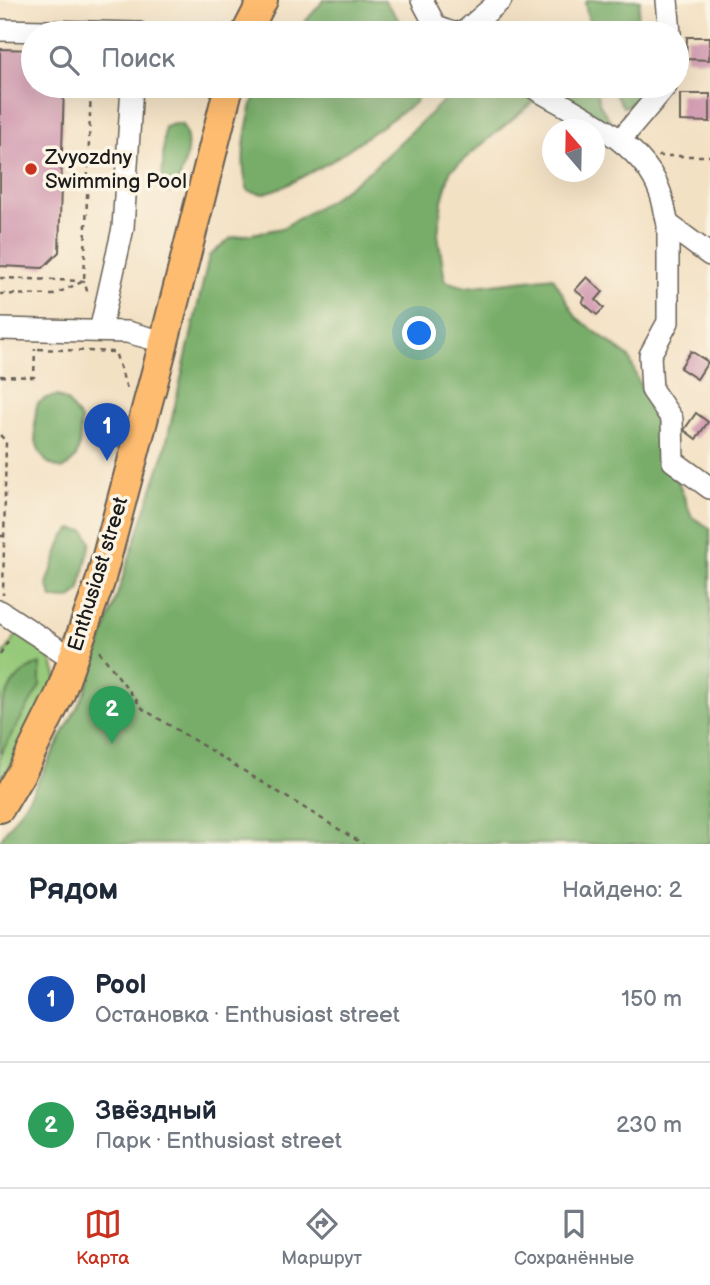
<!DOCTYPE html>
<html lang="ru">
<meta charset="utf-8">
<style>
:root{--surface:#fff;--page:#f6f6f7;--text:#1f2937;--muted:#747a83;--line:#e0e1e3;--accent:#c8321e}
body{margin:0;font-family:"Balsamiq Sans",sans-serif;background:var(--page);color:var(--text)}
.compass{position:absolute;left:542px;top:119px;width:63px;height:63px;border-radius:50%;background:var(--surface);box-shadow:0 7px 28px #0002;rotate:340deg}
.you{position:absolute;left:420px;top:334px;width:24px;height:24px;margin:-18px;border:5px solid #fff;border-radius:50%;background:#1a73e8;box-shadow:0 0 0 10px #1a73e833}
.badge{display:grid;place-items:center;width:46px;height:46px;border-radius:50%;background:var(--accent);color:#fff;font-size:23px;font-weight:700}
.pin{position:absolute;translate:-50% -58px;filter:drop-shadow(0 2px 4px #0008)}
.pin::after{content:'';position:absolute;top:37px;width:24px;height:21px;background:inherit;clip-path:polygon(0 0,100% 0,50% 100%)}
.list{margin:0;padding:0;list-style:none}
h2{display:flex;justify-content:space-between;align-items:center;height:91px;margin:0;padding:0 28px;font-size:30px}
h2 small{font-size:23px;font-weight:400;color:var(--muted)}
.list li{display:grid;grid-template-columns:46px 1fr auto;gap:21px;align-items:center;box-sizing:border-box;height:126px;padding:0 28px;border-top:2px solid var(--line)}
.list b{display:block;font-size:26px;white-space:nowrap}
.list p{margin:0;font-size:23px;white-space:nowrap;color:var(--muted)}
.list em{font-size:23px;font-style:normal;color:var(--muted)}
.icon{flex:none;width:38px;height:38px;fill:none;stroke:currentColor;stroke-width:2;stroke-linecap:round;stroke-linejoin:round}
.map{position:relative;flex:none;width:710px;height:844px;overflow:hidden}
.search{position:absolute;background:var(--surface);box-shadow:0 7px 28px #0002;left:21px;right:21px;top:21px;height:77px;display:flex;align-items:center;gap:18px;box-sizing:border-box;padding:0 24px;border-radius:38px;color:var(--muted);font-size:26px}
.sheet{height:343px;background:var(--surface)}
nav{display:flex;justify-content:space-around;align-items:center;box-sizing:border-box;height:98px;border-top:2px solid var(--line);background:var(--surface);font-size:19px;color:var(--muted)}
nav a{display:grid;justify-items:center;gap:4px}
nav .on{color:var(--accent)}
.map>svg:first-child{display:block}
.green{fill:#96c979;stroke:#59724a;stroke-width:2}
.forest{fill:#78ad69;stroke:#4a6442;stroke-width:2}
.building{fill:#cd92ac}
.lines{fill:none;stroke-linecap:round;stroke-linejoin:round}
.minor-casing{stroke:#676157;stroke-width:24}
.major-casing{stroke:#676157;stroke-width:32}
.path{stroke:#676157;stroke-width:2.5;stroke-dasharray:5 5;stroke-linecap:butt}
.minor{stroke:#fff;stroke-width:21}
.major{stroke:#febc70;stroke-width:28}
.poi-dot{fill:#c8321e;stroke:#fcf5e5;stroke-width:2.5}
.labels{text-anchor:middle;dominant-baseline:central;stroke-width:7;stroke-linejoin:round;paint-order:stroke}
.poi-label{font-size:21px;fill:#1c1c1c;stroke:#fcf5e5;text-anchor:start}
.street-label{font-size:21px;fill:#1c1c1c;stroke:#fcf5e5}
</style>
<div class="map">
<svg width="710" height="844" viewBox="0 0 710 844">
<rect width="100%" height="100%" fill="#fcf5e5"/>
<filter id="ink" filterUnits="userSpaceOnUse"><feTurbulence type="fractalNoise" baseFrequency=".0143" numOctaves="2"/><feDisplacementMap in="SourceGraphic" scale="14" xChannelSelector="R" yChannelSelector="G"/><feConvolveMatrix kernelMatrix="1 2 1 2 8 2 1 2 1" color-interpolation-filters="sRGB"/></filter>
<filter id="wash" filterUnits="userSpaceOnUse"><feTurbulence type="fractalNoise" baseFrequency=".00686" numOctaves="4" result="noise"/><feDisplacementMap in="SourceGraphic" scale="28" xChannelSelector="R" yChannelSelector="G"/><feGaussianBlur stdDeviation="1.57" result="paint"/><feColorMatrix in="noise" values="0 0 0 0 0 0 0 0 0 0 0 0 0 0 0 0 0 1.4 0 .05"/><feComposite in="paint" operator="in"/></filter>
<g filter="url(#wash)">
<rect width="100%" height="100%" fill="#f3e1c4"/>
<path class="green" d="M18,635L50,656L57,679L0,785V660L15,637Z"/>
<g class="forest">
<path d="M324,0H384L409,33H295Z"/>
<path d="M589,0H640L636,33H591L585,3Z"/>
<path d="M257,86H420L416,102L332,161L287,185L263,194L248,191C237,158 248,118 257,86Z"/>
<path d="M459,86H518L538,98L450,171L442,201L438,234L445,281L466,287L553,277L576,317L629,357L692,517L710,528V844H0V840L30,796L85,692L164,453L209,256L231,238L282,228L330,200L372,169Z"/>
<path d="M544,86H595L600,105L613,125Z"/>
<path d="M610,86H653L641,103L623,107Z"/>
<path d="M174,124H181C195,141 183,171 175,190L167,193L162,190L164,134L165,127Z"/>
<path d="M57,396L67,401L81,420C79,440 83,460 62,469C57,467 50,465 46,461C32,446 34,423 37,404L46,398Z"/>
<path d="M72,529L85,531L91,542L79,592L69,599L52,598L47,584L63,538Z"/>
<path d="M40,664V686L0,755C0,741 0,722 1,709C7,688 19,670 40,664Z"/>
</g>
<g id="blocks">
<g class="building">
<path d="M687,37H710L709,60L686,59Z"/>
<path d="M0,49L33,50V86H64L59,252L43,268L0,266Z"/>
<path d="M680,94H710V122L680,121Z"/>
<path d="M587,277L603,292L596,300L604,308L597,315L582,302L585,298L575,290Z"/>
<path d="M691,351L708,362L697,379L680,368Z"/>
<path d="M696,413L708,422L696,439L684,430Z"/>
</g>
</g>
</g>
<g filter="url(#ink)">
<use href="#blocks" fill-opacity="0" stroke="#676157" stroke-width="2"/>
<g class="lines">
<g class="minor-casing">
<g id="minor">
<path d="M422,0L436,27L453,33"/>
<path d="M667,0L670,33"/>
<path d="M0,30L139,33"/>
<path d="M457,33L464,32L501,0"/>
<path d="M531,86C574,113 642,140 660,192C664,202 665,214 668,224L710,255"/>
<path d="M621,139L666,86"/>
<path d="M668,224V322L650,355L652,390L672,419L673,461L710,488"/>
<path d="M0,329L127,332L164,342"/>
<path d="M100,331L123,228L132,86"/>
<path d="M0,611L72,658"/>
</g>
</g>
<g class="major-casing">
<g id="major">
<path d="M246,33L263,0"/>
<path d="M0,808L22,771L60,694L100,582L164,342L229,86"/>
</g>
</g>
<g class="path">
<path d="M163,26L227,25"/>
<path d="M658,156H710"/>
<path d="M0,278L84,281L88,294"/>
<path d="M0,294L53,295L84,281L91,86"/>
<path d="M38,349L115,352L128,392"/>
<path d="M0,376L34,377L35,349"/>
<path d="M0,435L6,441L3,595"/>
<path d="M0,536H10"/>
<path d="M99,651L143,709L363,844"/>
<path d="M0,654L10,638"/>
</g>
<use href="#minor" class="minor"/>
<use href="#major" class="major"/>
</g>
</g>
<circle class="poi-dot" cx="31" cy="169" r="7"/>
<g class="labels">
<g class="poi-label">
<text x="45" y="157">Zvyozdny<tspan x="45" dy="24">Swimming Pool</tspan></text>
</g>
<g class="street-label">
<text transform="translate(98 574) rotate(-73)">Enthusiast street</text>
</g>
</g>
</svg>
<svg class="compass" viewBox="-18 -18 36 36"><path d="M0-13l5 13h-10z" fill="#e53935"/><path d="M0 13l5-13h-10z" fill="#747a83"/></svg>
<div class="you"></div>
<div class="pin badge" style="left:107px;top:461px;background:#1a4fb4">1</div>
<div class="pin badge" style="left:112px;top:744px;background:#2e9e5b">2</div>
<div class="search"><svg class="icon" aria-label="search" viewBox="0 0 24 24"><circle cx="10" cy="10" r="6"/><path d="M15 15l6 6"/></svg>Поиск</div>
</div>
<section class="sheet">
<h2>Рядом<small>Найдено: 2</small></h2>
<ul class="list">
<li><span class="badge" style="background:#1a4fb4">1</span><div><b>Pool</b><p>Остановка · Enthusiast street</p></div><em>150 m</em></li>
<li><span class="badge" style="background:#2e9e5b">2</span><div><b>Звёздный</b><p>Парк · Enthusiast street</p></div><em>230 m</em></li>
</ul>
</section>
<nav>
<a class="on"><svg class="icon" aria-label="map" viewBox="0 0 24 24"><path d="M3 6l6-2 6 2 6-2v14l-6 2-6-2-6 2zM9 4v14M15 6v14"/></svg>Карта</a>
<a><svg class="icon" aria-label="directions" viewBox="0 0 24 24"><path d="M12 3l9 9-9 9-9-9zM9 14v-3h6M13 9l2 2-2 2"/></svg>Маршрут</a>
<a><svg class="icon" aria-label="saved" viewBox="0 0 24 24"><path d="M7 4h10v16l-5-4-5 4z"/></svg>Сохранённые</a>
</nav>
